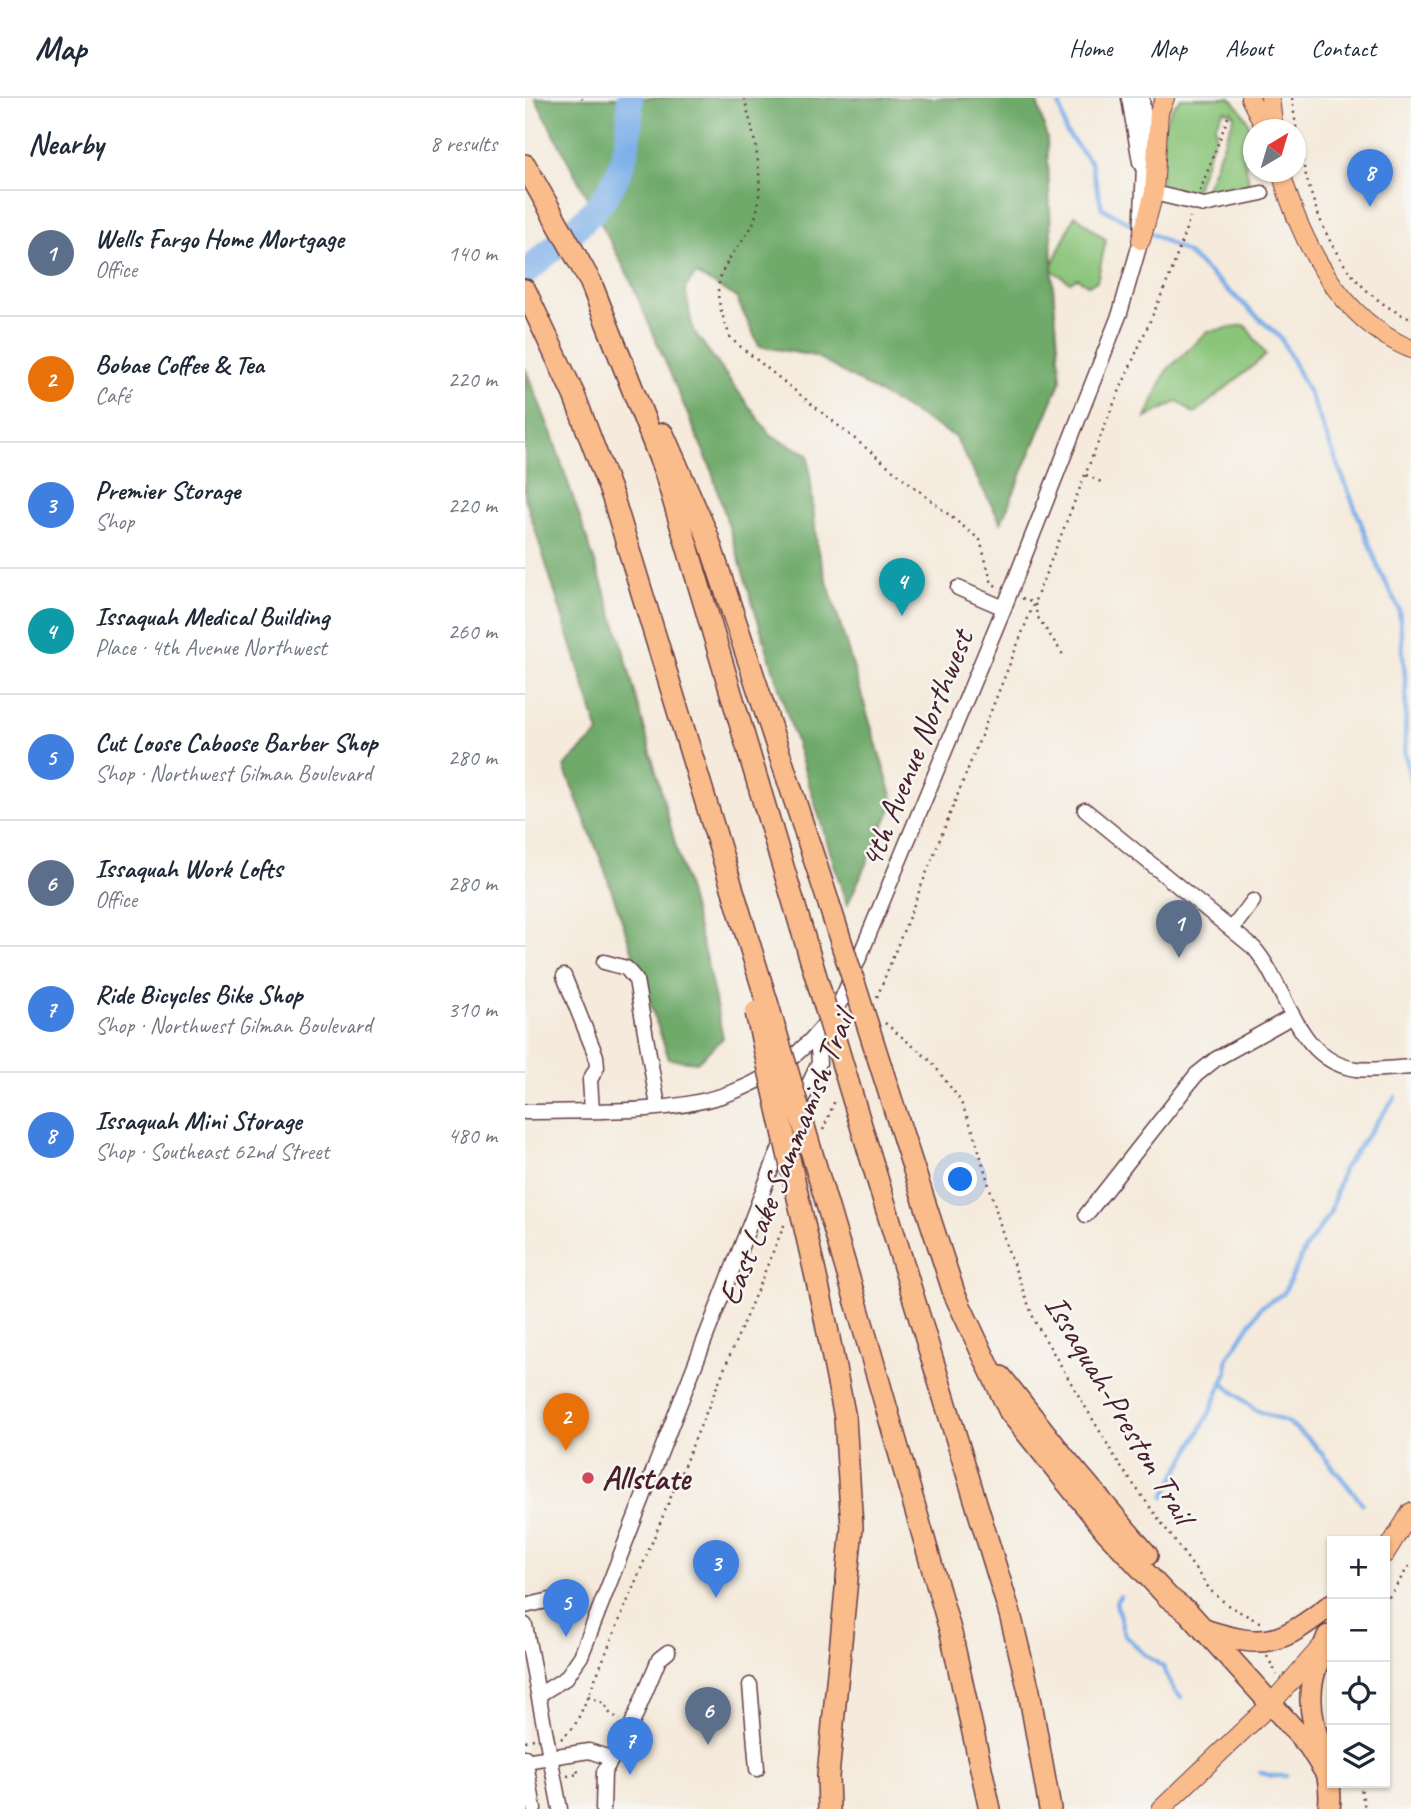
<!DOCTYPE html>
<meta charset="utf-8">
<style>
:root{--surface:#fff;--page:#f2f2f3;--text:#1f2937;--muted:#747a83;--line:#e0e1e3;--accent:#d1495b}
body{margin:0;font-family:Caveat,sans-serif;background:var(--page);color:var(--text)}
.controls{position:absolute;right:21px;bottom:21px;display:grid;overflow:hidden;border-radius:0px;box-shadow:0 2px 5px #0004}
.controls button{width:63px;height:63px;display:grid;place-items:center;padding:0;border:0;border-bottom:2px solid var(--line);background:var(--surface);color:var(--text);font:35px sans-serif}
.compass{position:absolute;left:718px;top:21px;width:63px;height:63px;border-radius:50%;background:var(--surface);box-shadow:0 2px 5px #0004;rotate:38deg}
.you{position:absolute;left:436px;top:1082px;width:24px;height:24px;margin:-18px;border:5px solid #fff;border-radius:50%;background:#1a73e8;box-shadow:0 0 0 10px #1a73e833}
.badge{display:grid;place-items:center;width:46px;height:46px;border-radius:50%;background:var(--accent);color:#fff;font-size:23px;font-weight:700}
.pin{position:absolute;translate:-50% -58px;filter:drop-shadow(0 2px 4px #0008)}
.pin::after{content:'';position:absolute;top:37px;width:24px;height:21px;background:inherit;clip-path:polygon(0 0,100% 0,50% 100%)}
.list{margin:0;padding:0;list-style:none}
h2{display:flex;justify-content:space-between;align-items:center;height:91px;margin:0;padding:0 28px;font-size:30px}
h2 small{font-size:23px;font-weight:400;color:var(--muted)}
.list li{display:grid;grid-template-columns:46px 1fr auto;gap:21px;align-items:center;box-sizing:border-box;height:126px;padding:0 28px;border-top:2px solid var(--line)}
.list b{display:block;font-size:26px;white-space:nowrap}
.list p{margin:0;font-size:23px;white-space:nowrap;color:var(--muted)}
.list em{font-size:23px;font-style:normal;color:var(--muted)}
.icon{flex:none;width:38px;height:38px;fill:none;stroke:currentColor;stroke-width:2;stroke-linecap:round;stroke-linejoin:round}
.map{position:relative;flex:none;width:886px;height:1711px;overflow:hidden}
header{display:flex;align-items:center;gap:42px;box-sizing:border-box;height:98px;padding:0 35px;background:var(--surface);border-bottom:2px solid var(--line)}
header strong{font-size:33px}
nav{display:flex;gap:38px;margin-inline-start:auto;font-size:24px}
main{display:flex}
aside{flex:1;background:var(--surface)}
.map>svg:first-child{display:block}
.green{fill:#8bc57a;stroke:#6a7252;stroke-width:2}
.forest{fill:#70aa6a;stroke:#5d644a;stroke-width:2}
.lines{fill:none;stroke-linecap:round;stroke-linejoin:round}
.stream{stroke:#7bafe9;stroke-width:4.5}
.river{stroke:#7bafe9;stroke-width:26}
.minor-casing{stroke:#643d45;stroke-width:17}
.major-casing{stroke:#643d45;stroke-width:20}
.highway-casing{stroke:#643d45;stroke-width:24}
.path{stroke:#643d45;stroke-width:2.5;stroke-dasharray:2 5;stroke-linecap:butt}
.minor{stroke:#fff;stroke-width:14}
.major{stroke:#fabc8b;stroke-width:18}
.highway{stroke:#fabc8b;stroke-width:21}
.highway-bridge-casing{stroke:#643d45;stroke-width:24;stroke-linecap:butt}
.highway-bridge{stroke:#fabc8b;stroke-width:21}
.poi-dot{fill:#d1495b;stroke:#f6f6f2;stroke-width:2.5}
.labels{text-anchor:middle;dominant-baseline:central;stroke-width:5;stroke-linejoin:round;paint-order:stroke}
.street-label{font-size:33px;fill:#4a1f2b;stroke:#f6f6f2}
.poi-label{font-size:33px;font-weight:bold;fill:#4a1f2b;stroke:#f6f6f2;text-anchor:start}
</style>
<header>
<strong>Map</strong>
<nav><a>Home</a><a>Map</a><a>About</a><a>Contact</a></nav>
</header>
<main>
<aside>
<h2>Nearby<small>8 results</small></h2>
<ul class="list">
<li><span class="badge" style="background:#5c6f8a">1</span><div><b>Wells Fargo Home Mortgage</b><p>Office</p></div><em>140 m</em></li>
<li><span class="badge" style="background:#e8710a">2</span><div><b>Bobae Coffee &amp; Tea</b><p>Café</p></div><em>220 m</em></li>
<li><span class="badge" style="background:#3f7fe0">3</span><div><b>Premier Storage</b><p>Shop</p></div><em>220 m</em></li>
<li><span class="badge" style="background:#0f9aa8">4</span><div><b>Issaquah Medical Building</b><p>Place · 4th Avenue Northwest</p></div><em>260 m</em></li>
<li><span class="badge" style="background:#3f7fe0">5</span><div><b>Cut Loose Caboose Barber Shop</b><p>Shop · Northwest Gilman Boulevard</p></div><em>280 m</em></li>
<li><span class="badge" style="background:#5c6f8a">6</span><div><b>Issaquah Work Lofts</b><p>Office</p></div><em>280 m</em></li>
<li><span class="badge" style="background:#3f7fe0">7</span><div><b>Ride Bicycles Bike Shop</b><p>Shop · Northwest Gilman Boulevard</p></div><em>310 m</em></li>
<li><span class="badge" style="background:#3f7fe0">8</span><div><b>Issaquah Mini Storage</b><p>Shop · Southeast 62nd Street</p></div><em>480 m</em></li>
</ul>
</aside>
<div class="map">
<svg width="886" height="1711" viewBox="0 0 886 1711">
<rect width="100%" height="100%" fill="#f6f6f2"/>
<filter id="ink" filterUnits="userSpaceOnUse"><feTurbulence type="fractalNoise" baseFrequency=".0143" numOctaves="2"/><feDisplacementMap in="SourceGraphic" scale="14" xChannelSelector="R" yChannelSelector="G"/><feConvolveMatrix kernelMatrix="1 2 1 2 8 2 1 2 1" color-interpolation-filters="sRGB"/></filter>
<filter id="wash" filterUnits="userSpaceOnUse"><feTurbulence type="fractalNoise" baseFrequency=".00686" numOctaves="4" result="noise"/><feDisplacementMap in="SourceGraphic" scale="28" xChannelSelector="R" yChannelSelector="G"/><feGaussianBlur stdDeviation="1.57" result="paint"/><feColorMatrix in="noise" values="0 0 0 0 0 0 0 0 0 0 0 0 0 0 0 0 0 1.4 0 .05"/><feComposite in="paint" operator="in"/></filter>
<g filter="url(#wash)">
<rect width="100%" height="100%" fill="#f5eadb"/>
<g class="green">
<path d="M656,0H705C724,17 728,33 728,57L719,59L724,84L717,93L676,102L710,17L699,12L690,28L692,33L668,98L645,95L636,86C637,58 632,19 656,0Z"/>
<path d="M550,117L581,142L572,183L563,187L552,180L545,184L525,171Z"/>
<path d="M720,227L741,257L669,316L653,303L621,320L641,273L682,234Z"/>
</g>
<g class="forest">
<path d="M10,0H511L522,40L528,188L536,282L476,425L430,339L290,258L234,248L211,199L171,176L160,190L168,232L246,338L283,356L292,450L369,704L322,808L185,368L104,179Z"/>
<path d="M0,270L26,334L95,539L182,865L198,940L172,964L144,961L78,767L39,669L74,635L0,399Z"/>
</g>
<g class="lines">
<g class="stream">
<path d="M533,0L541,34L566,65L577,110L612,129"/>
<path d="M623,134L662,155L756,240L785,297L856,475L874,511L881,590L880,655L886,683"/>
<path d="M697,1285L731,1312L764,1325L787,1344L837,1405"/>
<path d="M639,1399L685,1314L702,1274V1261L736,1209L759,1195L780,1151L805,1115L818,1071L870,999"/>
<path d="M595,1498L591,1504L599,1536L619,1556L638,1569L648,1591L656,1599"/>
<path d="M734,1674L747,1678H761"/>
</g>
<path class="river" d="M0,175C64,117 108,96 105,0"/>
</g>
</g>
<g filter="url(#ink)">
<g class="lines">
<g class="minor-casing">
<g id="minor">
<path d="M604,0L615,64"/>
<path d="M629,95L679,107L737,95"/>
<path d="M433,490L479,510"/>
<path d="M560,712L729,850C762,888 771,963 831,971C849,973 868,970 886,969"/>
<path d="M707,831L728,803"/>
<path d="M79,864L101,870L111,882L133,1008"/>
<path d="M39,878L71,958L72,969L65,982L67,1013"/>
<path d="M272,1011L294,965L292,937"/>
<path d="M0,1014C130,1011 239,1025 317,901L479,510L595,215L616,142L620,40L617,0"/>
<path d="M561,1117L671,977L691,961L768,918"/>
<path d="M0,1508L38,1499"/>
<path d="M0,1527L35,1711"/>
<path d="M225,1587L232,1671"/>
<path d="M15,1596L41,1580L56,1558L259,1039"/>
<path d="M0,1659L9,1711"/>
<path d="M0,1663L64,1653L85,1660"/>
<path d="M78,1711L79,1674L107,1626L134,1561L143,1554"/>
</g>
</g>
<g class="major-casing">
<g id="major">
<path d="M725,0L741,32"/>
<path d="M745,0L749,32"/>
<path d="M756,74C775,143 815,222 886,251"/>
<path d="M616,142L629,95L634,14L640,0"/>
<path d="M860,1456L886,1414"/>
<path d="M636,1711L746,1606L795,1550"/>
</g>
</g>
<g class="highway-casing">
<g id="highway">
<path d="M0,67L66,185L140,374L276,829"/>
<path d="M0,192L49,297L88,400L242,904"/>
<path d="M138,336L181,434L304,806"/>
<path d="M379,1041L429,1195L485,1314L581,1433L643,1499L663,1514L784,1648L804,1680"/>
<path d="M348,1067L485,1516L504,1593L525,1711"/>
<path d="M331,1204L426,1535L465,1711"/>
<path d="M298,1210L320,1320L327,1429L303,1678L304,1711"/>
<path d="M476,1279L538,1358L622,1457"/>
<path d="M679,1532C742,1552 755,1546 807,1506"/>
<path d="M803,1538C796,1557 786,1576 786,1597C784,1636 810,1671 804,1711"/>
</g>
</g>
<g class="path">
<path d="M57,0V1"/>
<path d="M219,0C229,36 242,87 229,123C226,132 217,143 211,151C185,187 191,201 206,241L455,442L467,486L472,488"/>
<path d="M767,0C778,84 799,184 886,221"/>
<path d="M675,93L705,14"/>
<path d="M561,377L576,384"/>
<path d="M497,500L510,506"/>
<path d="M510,506L512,518L539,558"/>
<path d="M352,899L584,317L646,175L665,119"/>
<path d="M360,925L406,963L435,1002L449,1035L481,1147L510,1224L596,1369L686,1493L704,1508L736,1525"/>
<path d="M298,1032L310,1002"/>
<path d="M860,1505L886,1465"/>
<path d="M742,1558L752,1577"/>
<path d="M63,1598L79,1605L86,1617L96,1621"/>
<path d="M36,1641L49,1629L58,1610L260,1125"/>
<path d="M0,1643L9,1641"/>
<path d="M42,1678L54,1676L50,1668"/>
<path d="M835,1685L840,1711"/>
</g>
<use href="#minor" class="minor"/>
<use href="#major" class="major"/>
<use href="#highway" class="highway"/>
<g class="highway-bridge-casing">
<g id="highway-bridge">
<path d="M304,806L379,1041"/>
<path d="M276,829L348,1067"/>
<path d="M242,904L331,1204"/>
<path d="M231,914L298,1210"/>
</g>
</g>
<use href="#highway-bridge" class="highway-bridge"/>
</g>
</g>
<circle class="poi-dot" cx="63" cy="1380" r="7"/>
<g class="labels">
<g class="street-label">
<text transform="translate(391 651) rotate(-68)">4th Avenue Northwest</text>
<text transform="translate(261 1060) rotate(-68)">East Lake Sammamish Trail</text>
<text transform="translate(595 1311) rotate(59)">Issaquah-Preston Trail</text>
</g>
<g class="poi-label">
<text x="77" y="1380">Allstate</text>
</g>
</g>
</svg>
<div class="controls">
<button>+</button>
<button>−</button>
<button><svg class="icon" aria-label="locate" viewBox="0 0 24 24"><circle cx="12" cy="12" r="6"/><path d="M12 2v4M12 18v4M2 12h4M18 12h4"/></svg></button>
<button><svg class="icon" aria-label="layers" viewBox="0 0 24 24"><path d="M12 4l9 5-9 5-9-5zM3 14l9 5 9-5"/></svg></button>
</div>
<svg class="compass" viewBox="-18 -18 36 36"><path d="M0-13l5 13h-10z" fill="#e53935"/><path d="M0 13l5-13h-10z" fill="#747a83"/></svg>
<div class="you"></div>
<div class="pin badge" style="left:654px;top:860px;background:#5c6f8a">1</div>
<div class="pin badge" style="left:41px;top:1353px;background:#e8710a">2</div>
<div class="pin badge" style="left:191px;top:1500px;background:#3f7fe0">3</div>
<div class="pin badge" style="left:377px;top:518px;background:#0f9aa8">4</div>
<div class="pin badge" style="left:41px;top:1539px;background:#3f7fe0">5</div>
<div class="pin badge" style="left:183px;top:1647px;background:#5c6f8a">6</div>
<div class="pin badge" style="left:105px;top:1677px;background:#3f7fe0">7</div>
<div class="pin badge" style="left:845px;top:109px;background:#3f7fe0">8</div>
</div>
</main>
